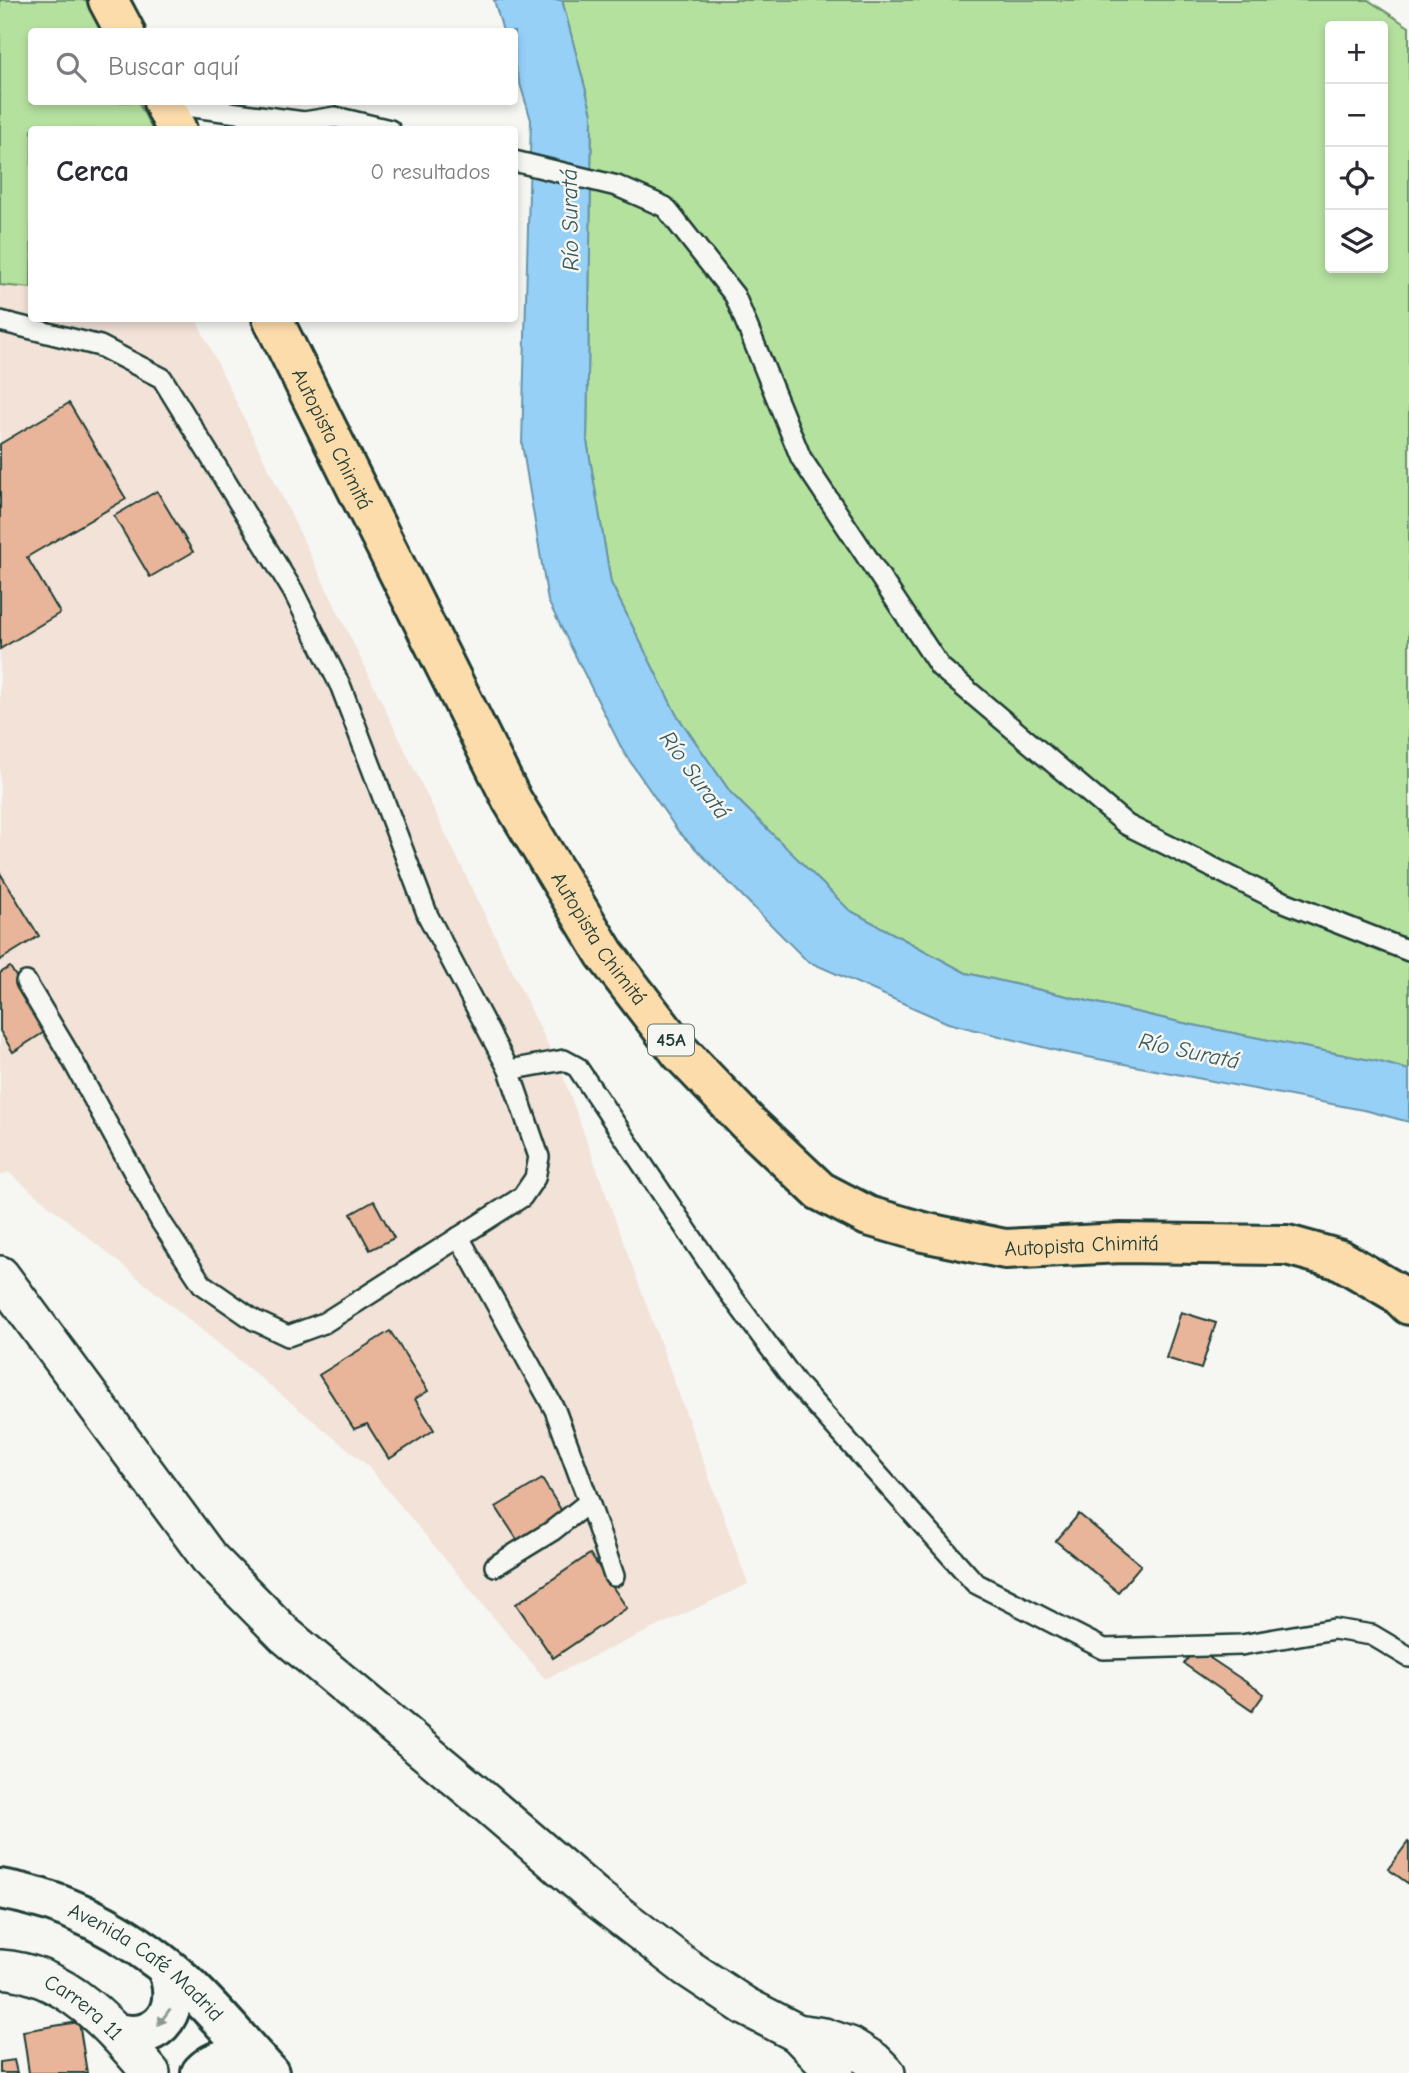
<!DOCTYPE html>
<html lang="es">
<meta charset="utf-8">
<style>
:root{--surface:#fff;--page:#f7f7f7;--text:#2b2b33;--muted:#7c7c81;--line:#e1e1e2}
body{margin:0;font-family:"Comic Neue",sans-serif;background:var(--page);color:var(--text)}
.controls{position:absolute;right:21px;top:21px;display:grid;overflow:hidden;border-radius:7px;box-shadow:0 4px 10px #0003}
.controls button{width:63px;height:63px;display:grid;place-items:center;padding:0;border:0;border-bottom:2px solid var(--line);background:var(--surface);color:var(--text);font:35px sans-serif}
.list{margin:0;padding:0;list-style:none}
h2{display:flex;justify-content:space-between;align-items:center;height:91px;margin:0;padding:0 28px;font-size:30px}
h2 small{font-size:23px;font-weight:400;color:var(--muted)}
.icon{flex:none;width:38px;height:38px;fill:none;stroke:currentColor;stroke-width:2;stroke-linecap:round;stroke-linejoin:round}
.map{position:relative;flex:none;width:1409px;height:2073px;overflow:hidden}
.search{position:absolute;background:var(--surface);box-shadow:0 4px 10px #0003;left:28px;top:28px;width:490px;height:77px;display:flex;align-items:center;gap:18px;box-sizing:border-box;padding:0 24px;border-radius:7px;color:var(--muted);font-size:26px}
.panel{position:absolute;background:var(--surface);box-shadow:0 4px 10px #0003;left:28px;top:126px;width:490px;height:196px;border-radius:7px}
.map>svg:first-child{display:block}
.built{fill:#f2e2d8}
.green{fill:#b5e19f;stroke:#6a8f6a;stroke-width:2;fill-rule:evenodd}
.water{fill:#97d0f7;stroke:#6795a9;stroke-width:2}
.building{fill:#e8b59a;stroke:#1f3d34;stroke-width:2}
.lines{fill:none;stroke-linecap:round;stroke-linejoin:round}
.service-casing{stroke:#1f3d34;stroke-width:24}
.minor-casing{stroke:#1f3d34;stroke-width:42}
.tertiary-casing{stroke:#1f3d34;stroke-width:44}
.trunk-casing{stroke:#1f3d34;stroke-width:44}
.service{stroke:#f6f6f2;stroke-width:19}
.minor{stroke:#f6f6f2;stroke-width:37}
.tertiary{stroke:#f6f6f2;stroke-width:38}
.trunk{stroke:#fddcac;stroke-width:38}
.oneway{fill:#8a9a93}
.labels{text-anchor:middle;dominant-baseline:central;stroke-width:5;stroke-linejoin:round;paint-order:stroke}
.shield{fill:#f6f6f2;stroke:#60746d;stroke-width:2}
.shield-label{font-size:19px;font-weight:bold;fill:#1f3d34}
.street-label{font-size:21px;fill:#1f3d34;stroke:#f6f6f2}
.water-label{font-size:23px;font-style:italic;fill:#375a5b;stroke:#f6f6f2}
</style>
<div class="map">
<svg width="1409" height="2073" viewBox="0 0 1409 2073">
<rect width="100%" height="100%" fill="#f6f6f2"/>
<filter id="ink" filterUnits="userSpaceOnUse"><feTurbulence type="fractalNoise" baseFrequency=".0143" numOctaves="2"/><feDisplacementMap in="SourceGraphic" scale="14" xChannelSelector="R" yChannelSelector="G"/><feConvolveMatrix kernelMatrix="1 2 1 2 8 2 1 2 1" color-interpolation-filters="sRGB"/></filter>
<g filter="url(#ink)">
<path class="built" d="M0,0H34L32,32V318L196,319L563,1076L748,1584L545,1679L365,1463L8,1172L0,1176Z"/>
<g class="green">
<path d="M0,0H86L102,31L32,32V102H138L152,129L32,130L31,288L0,285Z"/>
<path d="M562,0H1368L1409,27V1070L1380,1062L1188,1024L966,973L849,910L731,793L676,714L611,583L587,441L592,114ZM1330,26H1383V268H1330Z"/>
</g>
<path class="water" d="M494,0H562L592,114L587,441L611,583L676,714L731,793L849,910L966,973L1188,1024L1380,1062L1409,1070V1122L1368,1111L1062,1052L948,1023L807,961L678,831L623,751L548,601L522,444L531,120L515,67L514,32L503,31Z"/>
<g class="building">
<path d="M69,403L126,499L27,557L60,613L0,649V444Z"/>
<path d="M157,491L193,552L150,577L114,516Z"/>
<path d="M0,873L39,936L0,960Z"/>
<path d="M10,967L49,1029L13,1052L0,1031V973Z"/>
<path d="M374,1201L394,1238L370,1250L351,1214Z"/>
<path d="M1181,1312L1216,1323L1201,1369L1166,1358Z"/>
<path d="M390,1331L428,1391L415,1399L434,1430L389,1459L367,1424L354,1429L319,1375Z"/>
<path d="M542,1479L563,1513L518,1541L496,1507Z"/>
<path d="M1079,1514L1141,1565L1118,1592L1056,1541Z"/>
<path d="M590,1554L627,1608L553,1658L516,1604Z"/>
<path d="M1195,1648L1264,1694L1252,1711L1184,1664Z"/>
<path d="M1408,1842L1409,1843V1884L1388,1869Z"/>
<path d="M79,2022L87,2073H29L23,2031Z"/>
<path d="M14,2060L17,2073H0V2062Z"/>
</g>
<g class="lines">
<g class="service-casing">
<g id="service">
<path d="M164,103L304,122L335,117L390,130"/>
<path d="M514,161L617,186L665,207L735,296L801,458L940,667L1127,825L1274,898L1409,951"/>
<path d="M0,321L100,346L162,378L293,591L341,687L428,916L509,1070L539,1157L535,1178L522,1197L324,1323L288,1336L254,1320L202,1284L161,1222L69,1054L26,982"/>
<path d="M509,1070L564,1060L577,1067L725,1287L797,1384L975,1583L1104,1649L1241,1645L1334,1629L1372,1635L1409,1657"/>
<path d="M459,1237L555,1410L589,1502L552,1531L495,1566"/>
<path d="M589,1502L614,1576"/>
</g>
</g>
<g class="minor-casing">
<g id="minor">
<path d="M0,1275L209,1558L285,1635L477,1795L598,1899L686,1967L745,2006L797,2033L824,2037L850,2046L874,2061L886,2073"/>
<path id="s1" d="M0,1969C66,1973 111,2026 151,2073"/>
<path d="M797,2033L835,2073"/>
</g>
</g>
<g class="tertiary-casing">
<g id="tertiary">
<path id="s2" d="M0,1889C67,1900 129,1934 181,1979C212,2007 240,2042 269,2073"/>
<path d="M117,2033C162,2044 184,2006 166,1967"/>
<path d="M201,2073C217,2056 237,2056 258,2061"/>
</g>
</g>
<g class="trunk-casing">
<g id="trunk">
<path d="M108,0L125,32"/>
<path d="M163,102L177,130"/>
<path id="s3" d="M272,318L512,800L605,954L680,1052L748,1123L820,1191L868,1216L923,1232L1005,1249L1121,1243L1287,1245L1341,1260L1397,1293L1409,1305"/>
</g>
</g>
<use href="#service" class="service"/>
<use href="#minor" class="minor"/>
<use href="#tertiary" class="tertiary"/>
<use href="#trunk" class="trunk"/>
</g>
<defs><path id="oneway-solid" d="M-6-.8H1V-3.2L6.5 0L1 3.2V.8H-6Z" transform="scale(1.75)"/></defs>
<use class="oneway" href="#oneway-solid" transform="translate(164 2017) rotate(127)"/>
</g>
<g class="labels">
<rect class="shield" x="648" y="1024.5" width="46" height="31" rx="5"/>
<g class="shield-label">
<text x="671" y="1040">45A</text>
</g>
<g class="street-label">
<text stroke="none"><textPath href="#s3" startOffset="135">Autopista Chimitá</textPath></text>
<text stroke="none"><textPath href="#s3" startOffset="702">Autopista Chimitá</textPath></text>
<text stroke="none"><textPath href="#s3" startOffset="1311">Autopista Chimitá</textPath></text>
<text stroke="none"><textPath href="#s2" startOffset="166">Avenida Café Madrid</textPath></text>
<text stroke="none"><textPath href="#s1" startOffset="94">Carrera 11</textPath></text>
</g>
<g class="water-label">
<text transform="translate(570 220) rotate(-91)">Río Suratá</text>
<text transform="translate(695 775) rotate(54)">Río Suratá</text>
<text transform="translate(1189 1051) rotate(12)">Río Suratá</text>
</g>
</g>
</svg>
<div class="controls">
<button>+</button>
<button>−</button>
<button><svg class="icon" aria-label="locate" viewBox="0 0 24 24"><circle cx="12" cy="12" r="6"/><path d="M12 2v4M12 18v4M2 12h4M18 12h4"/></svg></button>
<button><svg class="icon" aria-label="layers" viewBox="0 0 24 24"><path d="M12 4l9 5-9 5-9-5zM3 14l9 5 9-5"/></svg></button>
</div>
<div class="search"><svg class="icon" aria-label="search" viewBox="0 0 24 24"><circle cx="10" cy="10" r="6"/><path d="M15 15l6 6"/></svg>Buscar aquí</div>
<section class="panel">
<h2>Cerca<small>0 resultados</small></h2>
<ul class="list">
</ul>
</section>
</div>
